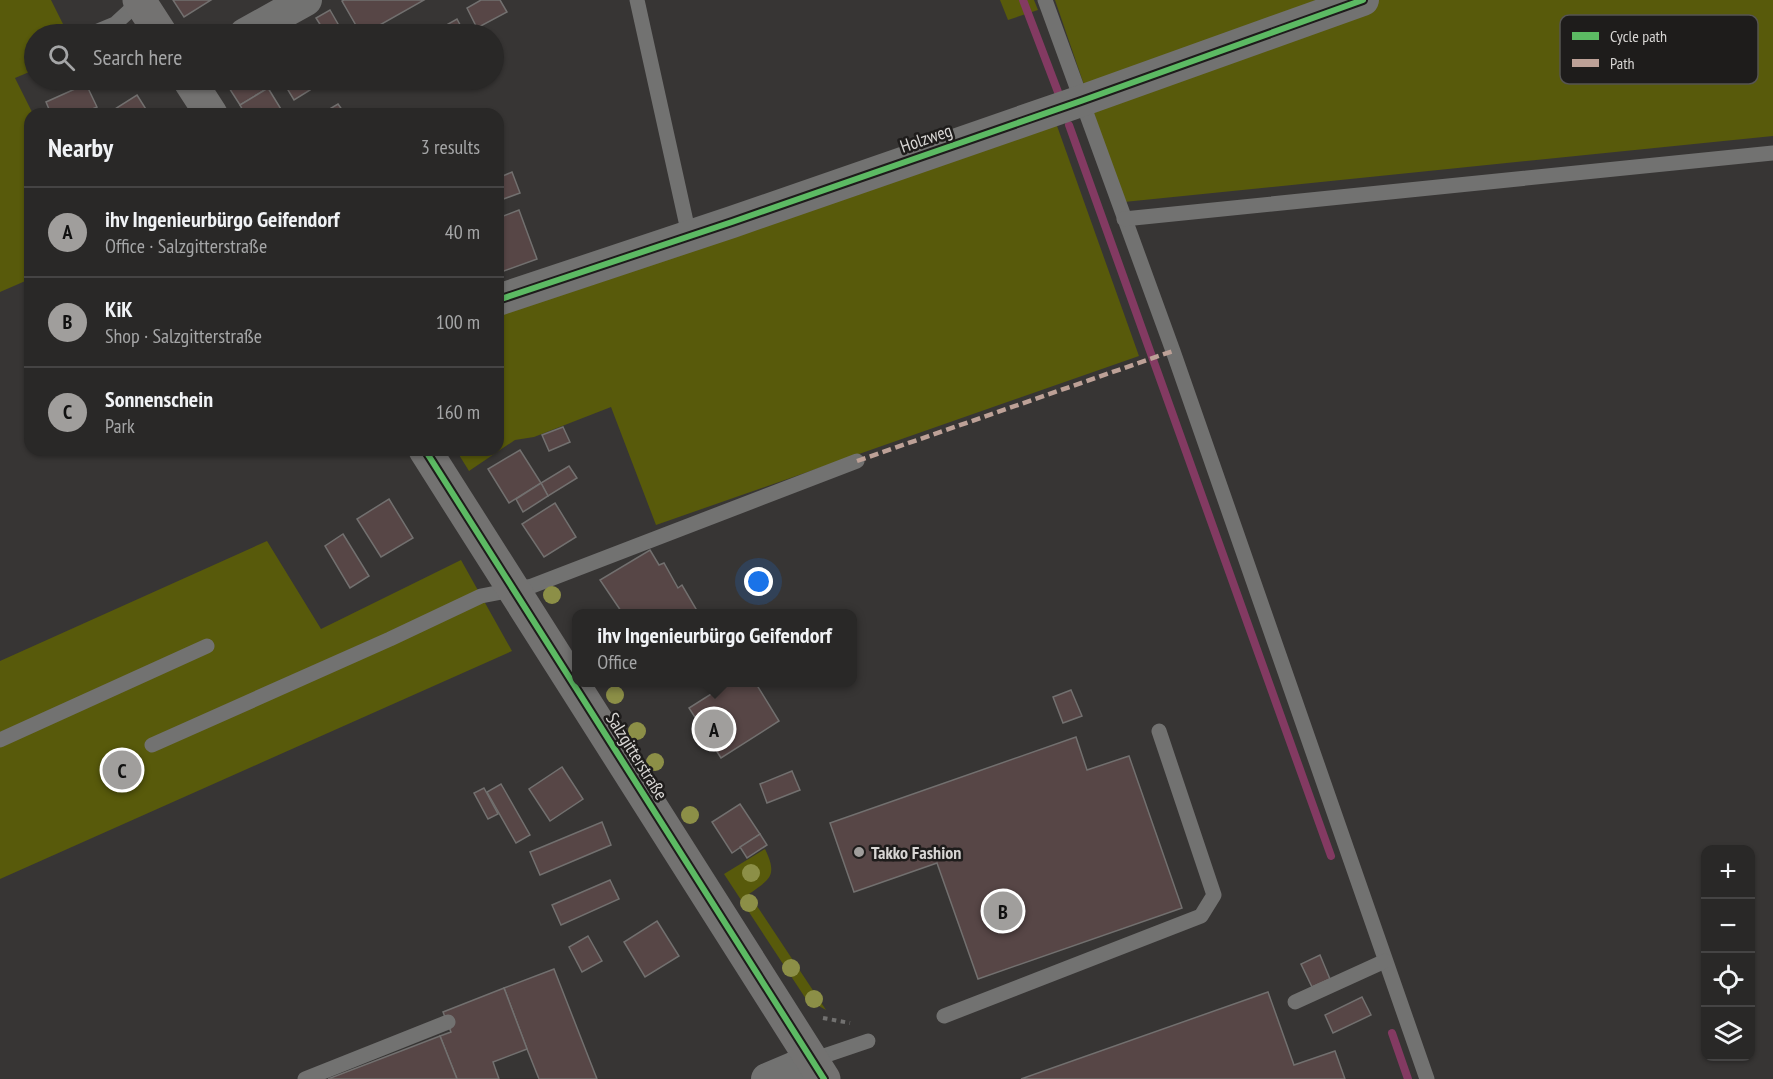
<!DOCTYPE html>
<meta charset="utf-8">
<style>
:root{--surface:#292827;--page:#31302f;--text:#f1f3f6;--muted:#a5a6a7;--line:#454444;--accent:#a09e9c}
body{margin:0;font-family:"PT Sans Narrow",sans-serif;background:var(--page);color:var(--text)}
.controls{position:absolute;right:18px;bottom:18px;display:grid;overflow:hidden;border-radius:12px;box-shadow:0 2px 4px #0004}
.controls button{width:54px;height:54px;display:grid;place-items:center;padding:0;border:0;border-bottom:2px solid var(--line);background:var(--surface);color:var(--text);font:30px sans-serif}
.you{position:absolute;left:759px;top:582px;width:21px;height:21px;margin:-15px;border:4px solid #fff;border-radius:50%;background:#1a73e8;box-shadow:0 0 0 9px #1a73e833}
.badge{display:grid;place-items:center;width:39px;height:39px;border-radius:50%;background:var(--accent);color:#111;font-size:20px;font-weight:700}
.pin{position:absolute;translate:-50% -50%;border:3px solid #fff;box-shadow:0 2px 6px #0006}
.popup{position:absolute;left:572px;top:609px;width:285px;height:78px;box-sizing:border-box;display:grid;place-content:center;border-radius:12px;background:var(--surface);filter:drop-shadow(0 2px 4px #0005);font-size:20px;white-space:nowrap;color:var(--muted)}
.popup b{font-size:22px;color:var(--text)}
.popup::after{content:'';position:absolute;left:50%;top:100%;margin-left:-12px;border:12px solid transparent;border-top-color:var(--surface)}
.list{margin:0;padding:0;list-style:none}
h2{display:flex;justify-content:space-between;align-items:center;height:78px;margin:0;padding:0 24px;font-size:26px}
h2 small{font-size:20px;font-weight:400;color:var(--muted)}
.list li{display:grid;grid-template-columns:39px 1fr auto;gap:18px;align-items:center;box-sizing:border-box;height:90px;padding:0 24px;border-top:2px solid var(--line)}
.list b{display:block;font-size:22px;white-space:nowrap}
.list p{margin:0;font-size:20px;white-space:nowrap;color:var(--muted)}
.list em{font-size:20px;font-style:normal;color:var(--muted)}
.icon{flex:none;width:33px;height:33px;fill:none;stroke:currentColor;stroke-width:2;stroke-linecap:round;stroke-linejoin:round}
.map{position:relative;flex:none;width:1773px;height:1079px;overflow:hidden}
.search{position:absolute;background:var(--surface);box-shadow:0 2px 4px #0004;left:24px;top:24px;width:480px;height:66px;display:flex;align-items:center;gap:15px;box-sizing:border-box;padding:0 21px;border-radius:33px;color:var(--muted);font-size:22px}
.panel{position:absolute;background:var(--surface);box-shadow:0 2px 4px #0004;left:24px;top:108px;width:480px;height:348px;border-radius:18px}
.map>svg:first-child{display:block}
.green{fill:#585a0b}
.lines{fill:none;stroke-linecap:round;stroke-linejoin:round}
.stream{stroke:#833a62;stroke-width:8}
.building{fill:#574646;stroke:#72706f;stroke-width:1.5}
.path{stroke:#727170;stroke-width:4;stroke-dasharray:4.5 4.5;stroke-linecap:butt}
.lane{stroke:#727271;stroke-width:15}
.street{stroke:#727271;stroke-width:32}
.primary{stroke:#737271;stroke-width:33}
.quiet{stroke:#bda197;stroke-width:4.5;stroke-dasharray:9 4.5;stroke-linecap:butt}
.cycleway-casing{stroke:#1e1c1b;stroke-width:10}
.cycleway{stroke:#5cba63;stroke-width:6}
.tree{fill:#8c8f47}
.poi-dot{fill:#a09e9c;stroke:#1e1c1b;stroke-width:2}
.labels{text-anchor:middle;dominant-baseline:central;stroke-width:5;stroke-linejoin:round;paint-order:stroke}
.street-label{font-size:18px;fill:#d8d6d4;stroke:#1e1c1b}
.poi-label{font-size:18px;font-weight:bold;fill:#d8d6d4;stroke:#1e1c1b;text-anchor:start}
.key{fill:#1e1c1b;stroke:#565452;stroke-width:1.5}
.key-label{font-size:16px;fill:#d8d6d4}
</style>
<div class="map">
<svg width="1773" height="1079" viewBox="0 0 1773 1079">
<rect width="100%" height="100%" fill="#373534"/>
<g class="green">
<path d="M0,0H51L68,34H34V70L15,78L33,114H30V279L0,292Z"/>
<path d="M1000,0H1034L1038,10L1008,20Z"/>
<path d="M1055,0H1773V136L1124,202Z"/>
<path d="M1056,123L1139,356L656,525L611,407L534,437L515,440L469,471L456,450H498V316Z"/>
<path d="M267,541L321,629L461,560L512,651L0,879V661Z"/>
<path d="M765,849C778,876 770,879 749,894L826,1010L806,999L724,874Z"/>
</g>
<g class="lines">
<g class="stream">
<path d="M1023,0L1058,92"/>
<path d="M1069,125L1331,856"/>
<path d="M1392,1033L1408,1079"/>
</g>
</g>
<g class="building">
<path d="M173,0H211L184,17Z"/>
<path d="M344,0H424L364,34H361L342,1Z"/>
<path d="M481,0H500L507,12L477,28L467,8Z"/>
<path d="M330,10L342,31L336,34H326L316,18Z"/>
<path d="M457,19L465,34H435L434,32Z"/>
<path d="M224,80H263L268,88L240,105Z"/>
<path d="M282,80H316L306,85L310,90L294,100Z"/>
<path d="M369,80H382L373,85Z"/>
<path d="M86,84L97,107L81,114H51L46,102Z"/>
<path d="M268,88L284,114H245L240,105Z"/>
<path d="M137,95L149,114H107Z"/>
<path d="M338,104L345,114H321Z"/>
<path d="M512,172L520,193L498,201V178Z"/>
<path d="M519,210L537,259L501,272L498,264V218Z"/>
<path d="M563,427L570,442L549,451L542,435Z"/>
<path d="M520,450L541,483L509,503L488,469Z"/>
<path d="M569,466L577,478L548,496L541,483Z"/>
<path d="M541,483L548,496L523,512L516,499Z"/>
<path d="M389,499L413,538L381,557L357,519Z"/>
<path d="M555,503L576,537L544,557L522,524Z"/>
<path d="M343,534L369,576L350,588L325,546Z"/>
<path d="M650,550L659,565L664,563L678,588L682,585L699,614H623L600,580Z"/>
<path d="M730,682H755L779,721L721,758L689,708Z"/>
<path d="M1071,690L1082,716L1063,723L1053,697Z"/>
<path d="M1076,737L1087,770L1129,756L1182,908L978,979L937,863L854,892L830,823Z"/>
<path d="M562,767L583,799L550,821L529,789Z"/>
<path d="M792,771L800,790L767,803L760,784Z"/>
<path d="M501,784L530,835L516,843L487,792Z"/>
<path d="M484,788L498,814L488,819L474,793Z"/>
<path d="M740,804L760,834L732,853L712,822Z"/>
<path d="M602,822L611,845L540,875L530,852Z"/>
<path d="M760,834L767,845L747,858L740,847Z"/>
<path d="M610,880L619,899L561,925L552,905Z"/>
<path d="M657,921L679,956L645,977L624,942Z"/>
<path d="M588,936L602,961L582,972L569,947Z"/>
<path d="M1320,955L1330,979L1312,987L1301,964Z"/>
<path d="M554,969L597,1079H539L527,1049L504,988Z"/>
<path d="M504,988L527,1049L493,1062L499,1079H457L440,1036L451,1032L443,1012Z"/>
<path d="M1268,992L1294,1065L1335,1051L1345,1079H1021Z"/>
<path d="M1362,997L1371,1015L1333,1033L1325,1015Z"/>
<path d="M440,1036L457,1079H328Z"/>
</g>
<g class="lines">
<path class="path" d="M823,1018L850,1023"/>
<g class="lane">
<path d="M637,0L689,235"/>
<path d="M1045,0L1173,351L1427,1079"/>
<path d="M91,34L115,24L140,1"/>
<path d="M1124,219L1773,153"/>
<path d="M0,740L207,646"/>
<path d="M152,745L390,639L481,596L532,586L857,461"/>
<path d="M1295,1002L1385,961"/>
<path d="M944,1016L1201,916L1214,895L1159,731"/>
<path d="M812,1060L868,1041"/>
<path d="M305,1079L448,1022"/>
</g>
<g class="street">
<path d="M245,34L306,0"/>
<path d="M498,300L732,222L1081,101L1363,0"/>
<path d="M767,1079L812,1060"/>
</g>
<g class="primary">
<path d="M139,0L161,34"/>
<path d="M189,80L211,114"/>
<path d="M425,450L824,1079"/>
</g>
<path class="quiet" d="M857,461L1173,351"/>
<g class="cycleway-casing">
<g id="cycleway">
<path d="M498,300L732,222L1081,101L1363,0"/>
<path d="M425,450L824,1079"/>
</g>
</g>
<use href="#cycleway" class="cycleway"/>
</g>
<g class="tree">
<circle cx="552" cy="595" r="9"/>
<circle cx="615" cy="695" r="9"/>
<circle cx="637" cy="731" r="9"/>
<circle cx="655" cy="762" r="9"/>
<circle cx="690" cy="815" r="9"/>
<circle cx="751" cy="873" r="9"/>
<circle cx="749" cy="903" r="9"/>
<circle cx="791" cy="968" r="9"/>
<circle cx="814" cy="999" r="9"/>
</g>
<circle class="poi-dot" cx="859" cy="852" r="6"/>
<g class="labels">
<g class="street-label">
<text transform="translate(926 138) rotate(-19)">Holzweg</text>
<text transform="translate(637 756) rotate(58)">Salzgitterstraße</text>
</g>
<g class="poi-label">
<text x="871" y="852">Takko Fashion</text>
</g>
</g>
<rect x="1560" y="15" width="198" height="69" rx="9" class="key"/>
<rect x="1572" y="32" width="27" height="8" fill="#5cba63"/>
<rect x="1572" y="59" width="27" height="8" fill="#bda197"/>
<g class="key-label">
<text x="1610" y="42">Cycle path</text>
<text x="1610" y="69">Path</text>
</g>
</svg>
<div class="controls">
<button>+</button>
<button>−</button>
<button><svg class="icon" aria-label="locate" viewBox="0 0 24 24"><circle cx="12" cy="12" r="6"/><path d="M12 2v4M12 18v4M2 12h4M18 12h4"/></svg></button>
<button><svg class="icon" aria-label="layers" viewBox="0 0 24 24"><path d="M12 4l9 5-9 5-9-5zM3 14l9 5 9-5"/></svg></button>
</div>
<div class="you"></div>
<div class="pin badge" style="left:714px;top:729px">A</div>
<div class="popup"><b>ihv Ingenieurbürgo Geifendorf</b>Office</div>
<div class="pin badge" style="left:1003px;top:911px">B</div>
<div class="pin badge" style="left:122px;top:770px">C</div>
<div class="search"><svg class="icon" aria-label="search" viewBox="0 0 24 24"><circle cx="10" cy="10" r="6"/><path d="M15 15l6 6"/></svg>Search here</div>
<section class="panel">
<h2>Nearby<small>3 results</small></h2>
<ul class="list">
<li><span class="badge">A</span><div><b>ihv Ingenieurbürgo Geifendorf</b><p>Office · Salzgitterstraße</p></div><em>40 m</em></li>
<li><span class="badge">B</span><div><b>KiK</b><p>Shop · Salzgitterstraße</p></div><em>100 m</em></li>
<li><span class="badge">C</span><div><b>Sonnenschein</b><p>Park</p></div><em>160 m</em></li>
</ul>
</section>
</div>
